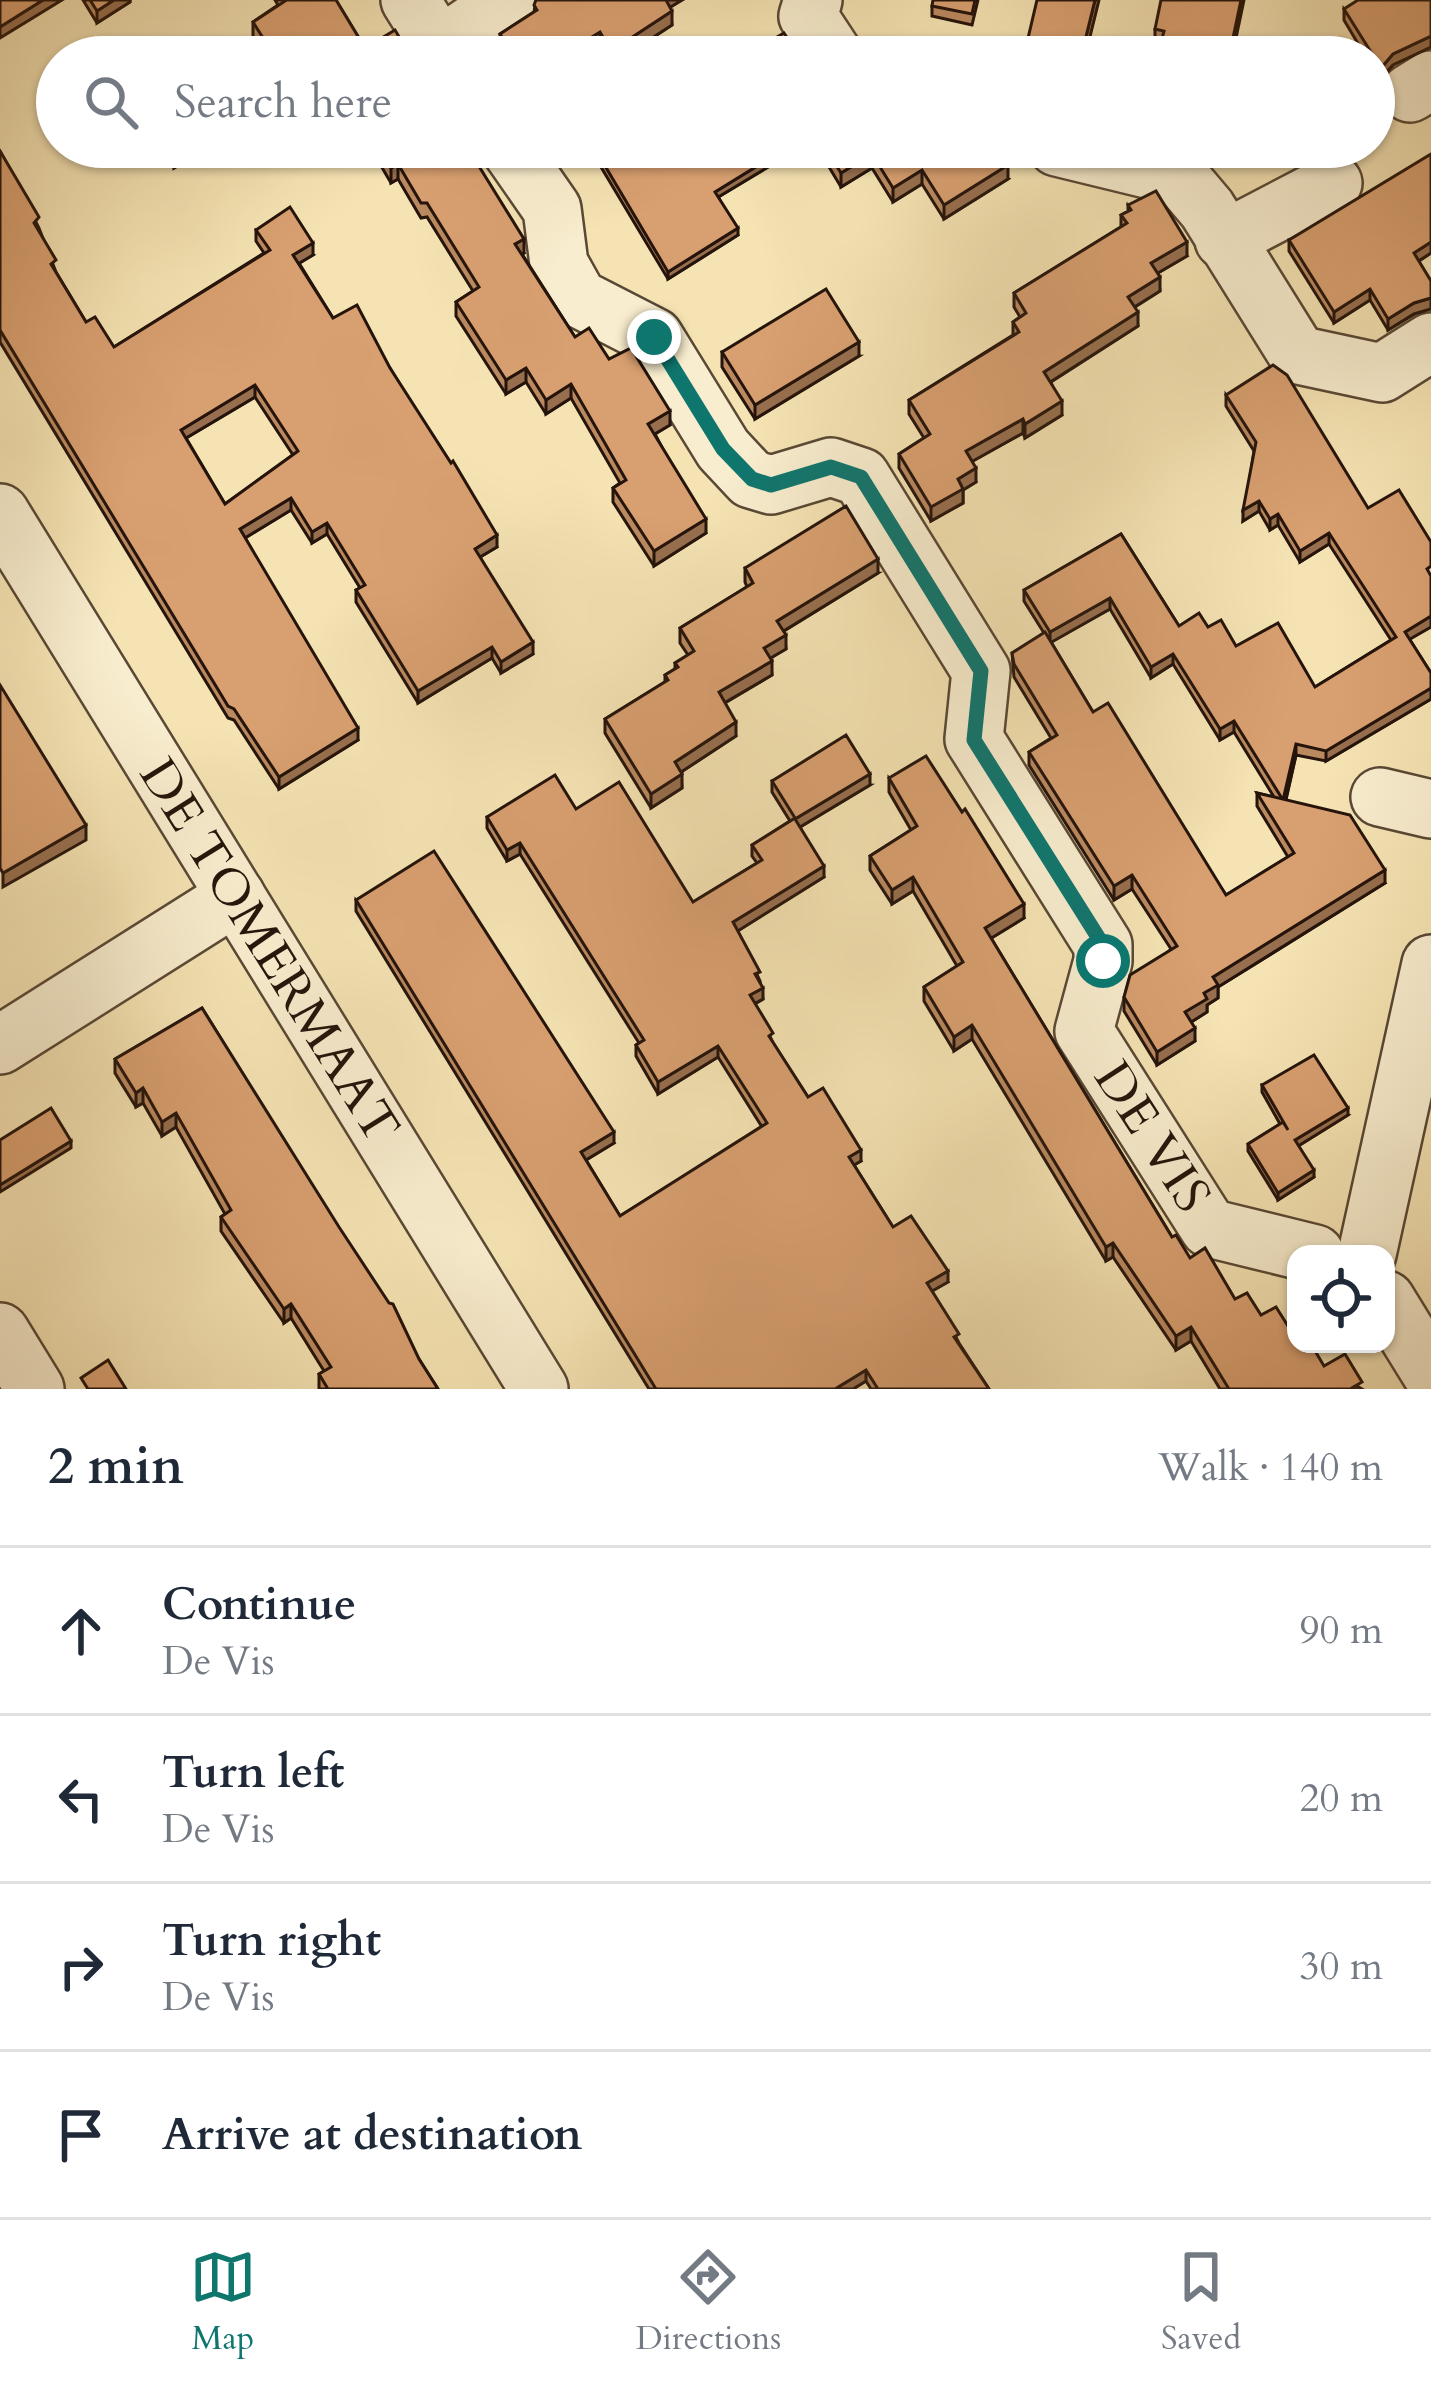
<!DOCTYPE html>
<meta charset="utf-8">
<style>
:root{--surface:#fff;--page:#f2f2f3;--text:#1f2937;--muted:#747a83;--line:#e0e1e3;--accent:#0f766e}
body{margin:0;font-family:Cardo,serif;background:var(--page);color:var(--text)}
.controls{position:absolute;right:36px;bottom:36px;display:grid;overflow:hidden;border-radius:24px;box-shadow:0 3px 9px #0004}
.controls button{width:108px;height:108px;display:grid;place-items:center;padding:0;border:0;border-bottom:3px solid var(--line);background:var(--surface);color:var(--text);font:60px sans-serif}
.stop{position:absolute;width:36px;height:36px;margin:-27px;border:9px solid #0f766e;border-radius:50%;background:#fff}
.stop.end{background:#0f766e;border-color:#fff;box-shadow:0 3px 12px #0008}
.list{margin:0;padding:0;list-style:none}
h2{display:flex;justify-content:space-between;align-items:center;height:156px;margin:0;padding:0 48px;font-size:51px}
h2 small{font-size:39px;font-weight:400;color:var(--muted)}
.list li{display:grid;grid-template-columns:78px 1fr auto;gap:36px;align-items:center;box-sizing:border-box;height:168px;padding:0 48px;border-top:3px solid var(--line)}
.list b{display:block;font-size:45px;white-space:nowrap}
.list p{margin:0;font-size:39px;white-space:nowrap;color:var(--muted)}
.list em{font-size:39px;font-style:normal;color:var(--muted)}
.icon{flex:none;width:66px;height:66px;fill:none;stroke:currentColor;stroke-width:2;stroke-linecap:round;stroke-linejoin:round}
.map{position:relative;flex:none;width:1431px;height:1389px;overflow:hidden}
.search{position:absolute;background:var(--surface);box-shadow:0 3px 9px #0004;left:36px;right:36px;top:36px;height:132px;display:flex;align-items:center;gap:30px;box-sizing:border-box;padding:0 42px;border-radius:66px;color:var(--muted);font-size:45px}
.sheet{height:828px;background:var(--surface)}
nav{display:flex;justify-content:space-around;align-items:center;box-sizing:border-box;height:168px;border-top:3px solid var(--line);background:var(--surface);font-size:33px;color:var(--muted)}
nav a{display:grid;justify-items:center;gap:6px}
nav .on{color:var(--accent)}
.map>svg:first-child{display:block}
.lines{fill:none;stroke-linecap:round;stroke-linejoin:round}
.minor-casing{stroke:#594835;stroke-width:62}
.minor{stroke:#f8edce;stroke-width:57}
.wall{fill:#ba8960;stroke:#25140b;stroke-width:3;fill-rule:evenodd}
.shaded-wall{fill:#976f4e;stroke:#25140b;stroke-width:3}
.building{fill:#d89f70;stroke:#25140b;stroke-width:3;fill-rule:evenodd}
.route{stroke:#0f766e;stroke-width:15}
.labels{text-anchor:middle;dominant-baseline:central;stroke-width:9;stroke-linejoin:round;paint-order:stroke}
.street-label{font-size:51px;fill:#25140b;stroke:#f8edce}
</style>
<div class="map">
<svg width="1431" height="1389" viewBox="0 0 1431 1389">
<rect width="100%" height="100%" fill="#f5e3b3"/>
<filter id="stains"><feTurbulence type="fractalNoise" baseFrequency=".00167" numOctaves="4"/><feColorMatrix values="0 0 0 0 .2 0 0 0 0 .09 0 0 0 0 .02 0 0 0 .5 -.17"/></filter>
<radialGradient id="worn" r=".72"><stop offset=".6" stop-color="#630" stop-opacity="0"/><stop offset="1" stop-color="#630" stop-opacity=".3"/></radialGradient>
<g class="lines">
<g class="minor-casing">
<g id="minor">
<path d="M410,0L446,57"/>
<path d="M813,0L808,16L835,57"/>
<path d="M439,47L508,0"/>
<path d="M1410,93L1431,80"/>
<path d="M509,147L552,209L559,264L578,298L654,337L723,449L751,479L771,485L831,467L861,477L981,671L974,739L1103,945V961L1084,1031L1209,1228L1315,1254"/>
<path d="M1057,147L1180,177L1207,209L1298,355L1382,373L1431,342"/>
<path d="M1224,240L1333,183"/>
<path d="M0,513L539,1389"/>
<path d="M1380,797L1431,809"/>
<path d="M0,1045L236,896"/>
<path d="M1367,1254L1431,964"/>
<path d="M1386,1300L1431,1373"/>
<path d="M0,1332L35,1389"/>
</g>
</g>
<use href="#minor" class="minor"/>
</g>
<g class="wall">
<path d="M83,0H130V2L97,23Z"/>
<path d="M275,0H336L365,48L411,57H266L253,36V22L278,5Z"/>
<path d="M536,0H682L670,7L672,25L623,57H606L600,46L582,57H505L500,48V34L534,12Z"/>
<path d="M978,0L972,25L932,16V6Z"/>
<path d="M1244,0L1160,44L1155,43V29Z"/>
<path d="M1344,9L1393,65L1381,78L1378,87L1381,108L1374,113V57H1366L1344,20Z"/>
<path d="M161,147H214L190,164L187,160L174,168Z"/>
<path d="M370,147H467L524,253L522,254L575,337L609,359L670,425L655,434L706,533L654,566L613,502V488L620,483L571,398L546,414L526,382L506,394L456,316V302L473,291L427,217L421,218L398,179L391,183Z"/>
<path d="M817,147H941V158L1008,179L944,219L922,184L893,202L872,168L841,187Z"/>
<path d="M1316,147H1356L1354,156Z"/>
<path d="M595,149L670,152L788,155L718,197L738,235L668,279L595,157Z"/>
<path d="M0,151L39,228L56,272L86,322L114,347L264,253L256,241V230L313,255L299,263L333,318L390,368L497,547L480,557L533,654L501,673L492,658L418,703L356,602V590L360,588L327,534L312,543L291,510L245,538L358,740L279,789L234,720L228,718L0,342ZM255,397L293,455L225,504L186,438Z"/>
<path d="M1128,205L1187,256L1158,273L1160,291L1135,307L1138,326L1051,382L1062,415L1025,438L1023,433L972,461L976,482L963,490V503L931,521L899,468V454L924,438L909,414V400L1013,335V322L1020,317L1014,307V293L1121,227V215L1128,211Z"/>
<path d="M1289,240L1431,253L1419,261L1414,314L1388,330L1370,300L1334,323L1289,251Z"/>
<path d="M722,352L859,356L755,419L722,367Z"/>
<path d="M1226,395L1410,640L1431,673V699L1326,761L1296,755L1286,800L1385,883L1218,987V998L1207,1005V1012L1191,1022L1195,1041L1157,1065L1124,1011V997L1171,949L1132,889L1114,900L1029,765V752L1051,738L1014,677L1012,653L1044,633L1024,601V590L1121,534L1179,626L1208,627L1236,646L1315,687L1391,640L1329,544L1300,562L1278,525L1270,530L1259,511L1243,521L1254,451L1226,406ZM1110,609L1151,678L1173,664L1220,740L1234,732L1274,797L1257,793V806L1288,857L1226,895L1093,712L1051,642Z"/>
<path d="M745,568L878,573L784,631L786,649L770,658L772,675L725,703L736,736L681,772L682,788L651,808L605,733V719L665,682V675L675,669V663L688,655L680,643V628L747,587L745,582Z"/>
<path d="M889,778L1024,918L991,938L1172,1237L1190,1258L1235,1299L1293,1334L1324,1366L1362,1389H1220L1191,1341L1176,1350L1113,1257L1106,1261L972,1039L954,1051L924,1001V987L957,966L913,891L892,904L870,870V856L911,830L889,792Z"/>
<path d="M772,781L870,785L800,827L824,877L737,931L760,981L763,999L755,1004L773,1043L808,1097L861,1161L854,1165L893,1227L948,1282L932,1291L959,1343L989,1389H871L866,1381L853,1389H649L356,911V900L614,1143L586,1160L620,1216L762,1127L718,1057L658,1094L636,1056V1045L639,1043L520,854L507,861L487,828V817L576,809L693,902L757,863L752,856V845L790,821L772,792Z"/>
<path d="M202,1008L419,1359L438,1389H319V1374L324,1371L291,1318L284,1323L221,1231V1217L225,1214L176,1127L162,1136L143,1103L136,1107L115,1073V1059Z"/>
<path d="M1262,1085L1348,1115L1298,1146L1314,1177L1278,1200L1248,1151V1144L1280,1124L1262,1092Z"/>
</g>
<g class="shaded-wall">
<path d="M43,0H62L0,38V27Z"/>
<path d="M114,0H130V2L97,23V11Z"/>
<path d="M664,0H682L664,11Z"/>
<path d="M1095,0H1099L1085,57H1081Z"/>
<path d="M1241,0H1244L1232,57H1229Z"/>
<path d="M672,11V25L623,57H611V51Z"/>
<path d="M600,32V46L582,57H559Z"/>
<path d="M1431,36V47L1393,65L1381,78L1377,93L1381,68L1393,54Z"/>
<path d="M1381,97V108L1374,113V102Z"/>
<path d="M204,147H214L190,164V157Z"/>
<path d="M788,147V155L715,199V192Z"/>
<path d="M187,153V160L174,168V161Z"/>
<path d="M872,154V168L841,187V173Z"/>
<path d="M398,164V179L391,183V168Z"/>
<path d="M1008,165V179L944,219V205Z"/>
<path d="M922,170V184L893,202V188Z"/>
<path d="M738,228V235L668,279V272Z"/>
<path d="M524,239V253L515,258V244Z"/>
<path d="M1187,242V256L1151,277V263Z"/>
<path d="M1431,242V253L1414,264V253Z"/>
<path d="M313,243V255L293,267V255Z"/>
<path d="M1160,277V291L1128,311V297Z"/>
<path d="M1370,289V300L1334,323V312Z"/>
<path d="M1431,298V309L1414,314L1388,330V319L1414,303Z"/>
<path d="M1138,312V326L1044,386V372Z"/>
<path d="M859,342V356L755,419V405Z"/>
<path d="M526,368V382L506,394V380Z"/>
<path d="M571,384V398L546,414V400Z"/>
<path d="M255,385V397L181,441V430Z"/>
<path d="M1062,401V415L1025,438V424Z"/>
<path d="M670,411V425L648,438V424Z"/>
<path d="M1023,419V433L966,465V451Z"/>
<path d="M976,468V482L963,490V503L931,521V507L958,479Z"/>
<path d="M291,498V510L240,541V529Z"/>
<path d="M1259,501V511L1243,521V510Z"/>
<path d="M1278,514V525L1270,530V519Z"/>
<path d="M706,519V533L654,566V551Z"/>
<path d="M327,523V534L312,543V532Z"/>
<path d="M1329,533V544L1300,562V551Z"/>
<path d="M497,535V547L475,560V549Z"/>
<path d="M878,559V573L777,635V621Z"/>
<path d="M1110,598V609L1050,643V632Z"/>
<path d="M1431,616V627L1405,642V632Z"/>
<path d="M786,635V649L764,662V648Z"/>
<path d="M533,642V654L501,673V662Z"/>
<path d="M492,647V658L418,703V691Z"/>
<path d="M1173,654V664L1151,678V667Z"/>
<path d="M772,661V675L719,706V692Z"/>
<path d="M1431,688V699L1326,761V751Z"/>
<path d="M1234,721V732L1220,740V729Z"/>
<path d="M736,722V736L675,776V762Z"/>
<path d="M358,728V740L279,789V777Z"/>
<path d="M1296,744V755L1283,811V800Z"/>
<path d="M682,774V788L651,808V794Z"/>
<path d="M870,774V785L795,830V819Z"/>
<path d="M86,825V840L3,887V873Z"/>
<path d="M520,843V854L507,861V850Z"/>
<path d="M824,866V877L733,934V922Z"/>
<path d="M1385,870V883L1218,987V998L1207,1005V1012L1185,1026V1012L1204,993L1213,977Z"/>
<path d="M1132,875V889L1114,900V886Z"/>
<path d="M913,877V891L892,904V890Z"/>
<path d="M1024,904V918L985,942V928Z"/>
<path d="M763,988V999L750,1006V995Z"/>
<path d="M972,1025V1039L954,1051V1037Z"/>
<path d="M1195,1028V1041L1157,1065V1052Z"/>
<path d="M718,1046V1057L658,1094V1082Z"/>
<path d="M143,1088V1103L136,1107V1093Z"/>
<path d="M1348,1108V1115L1295,1148V1140Z"/>
<path d="M176,1113V1127L162,1136V1122Z"/>
<path d="M614,1132V1143L581,1163V1152Z"/>
<path d="M71,1141V1148L0,1192V1185Z"/>
<path d="M861,1150V1161L849,1168V1157Z"/>
<path d="M1314,1170V1177L1278,1200V1193Z"/>
<path d="M1113,1243V1257L1106,1261V1247Z"/>
<path d="M948,1271V1282L927,1294V1283Z"/>
<path d="M291,1304V1318L284,1323V1309Z"/>
<path d="M1191,1327V1341L1176,1350V1336Z"/>
<path d="M866,1370V1381L853,1389H835Z"/>
</g>
<g class="building">
<path d="M0,0H43L0,27Z"/>
<path d="M90,0H114L97,11Z"/>
<path d="M284,0H336L365,48L395,30L411,57H275L253,22L285,1Z"/>
<path d="M536,0H666L672,11L611,51L600,32L559,57H514L500,34L537,10L534,5Z"/>
<path d="M933,0H975L972,14L932,6Z"/>
<path d="M1037,0H1095L1081,57H1029L1030,53L1025,51Z"/>
<path d="M1161,0H1241L1229,57H1157L1164,31L1155,29Z"/>
<path d="M1358,0H1431V36L1393,54L1381,68L1377,82L1381,97L1374,102V57L1344,9Z"/>
<path d="M784,33L800,57L744,56Z"/>
<path d="M166,147H204L190,157L187,153L174,161Z"/>
<path d="M378,147H467L524,239L515,244L575,337L589,328L609,359L631,348L670,411L648,424L706,519L654,551L613,488L626,480L571,384L546,400L526,368L506,380L456,302L479,287L427,203H421L398,164L391,168Z"/>
<path d="M599,147H667L670,152L679,147H788L715,192L738,228L668,272L595,149Z"/>
<path d="M825,147H940L937,160L951,152L1008,165L944,205L922,170L893,188L872,154L841,173Z"/>
<path d="M0,151L39,217L34,223L56,260L51,264L86,322L95,317L114,347L270,250L256,230L290,207L313,243L293,255L333,318L357,305L390,368L451,463L453,461L497,535L475,549L533,642L501,662L492,647L418,691L356,590L365,585L327,523L312,532L291,498L240,529L358,728L279,777L234,709L228,706L0,330ZM255,385L298,451L225,504L181,430Z"/>
<path d="M1431,154V242L1414,253L1431,281V298L1414,303L1388,319L1370,289L1334,312L1289,240Z"/>
<path d="M1156,191L1187,242L1151,263L1160,277L1128,297L1138,312L1044,372L1062,401L1025,424L1023,419L966,451L976,468L958,479L963,489L931,507L899,454L930,434L909,400L1019,332L1013,322L1026,313L1014,293L1127,223L1121,215L1131,210L1128,205Z"/>
<path d="M826,289L859,342L755,405L722,352Z"/>
<path d="M1273,365L1287,375L1368,508L1399,490L1431,542V566L1427,569L1431,576V616L1405,632L1431,673V688L1326,751L1296,744L1283,800L1234,721L1220,729L1173,654L1151,667L1110,598L1050,632L1024,590L1121,534L1179,626L1199,613L1208,627L1221,620L1236,646L1278,623L1315,687L1396,637L1329,533L1300,551L1278,514L1270,519L1259,501L1243,510L1256,442L1226,395Z"/>
<path d="M846,506L878,559L777,621L786,635L764,648L772,661L719,692L736,722L675,762L682,774L651,794L605,719L668,680L665,675L678,667L675,663L694,651L680,628L753,583L745,568Z"/>
<path d="M1045,632L1093,712L1108,703L1226,895L1294,853L1257,793L1350,815L1385,870L1213,977L1218,985L1204,993L1207,999L1185,1012L1195,1028L1157,1052L1124,997L1130,975L1177,946L1132,875L1114,886L1029,752L1057,735L1014,664L1012,653Z"/>
<path d="M0,685L86,825L3,873L0,868Z"/>
<path d="M846,735L870,774L795,819L824,866L733,922L760,972L755,974L763,988L750,995L773,1033L769,1036L808,1097L823,1088L861,1150L849,1157L893,1227L911,1216L948,1271L927,1283L959,1334L954,1337L989,1389H878L866,1370L835,1389H656L356,900L434,851L614,1132L581,1152L620,1216L767,1123L718,1046L658,1082L636,1045L644,1040L520,843L507,850L487,817L555,775L576,809L619,782L693,902L762,860L752,845L795,818L772,781Z"/>
<path d="M926,756L962,812L965,809L1024,904L985,928L1172,1237L1176,1235L1190,1258L1205,1248L1235,1299L1247,1293L1261,1315L1276,1307L1293,1334L1296,1332V1344H1311L1324,1366L1345,1354L1362,1382L1350,1389H1229L1191,1327L1176,1336L1113,1243L1106,1247L972,1025L954,1037L924,987L963,962L913,877L892,890L870,856L917,826L889,778Z"/>
<path d="M202,1008L339,1227L389,1303L393,1304L419,1359L438,1389H328L319,1374L331,1367L291,1304L284,1309L221,1217L231,1210L176,1113L162,1122L143,1088L136,1093L115,1059Z"/>
<path d="M1314,1055L1348,1108L1295,1140L1314,1170L1278,1193L1248,1144L1283,1122L1288,1130L1262,1085Z"/>
<path d="M51,1108L71,1141L0,1185V1140Z"/>
<path d="M108,1360L126,1389H88L81,1378Z"/>
</g>
<g class="lines">
<path class="route" d="M654,337L723,449L752,479L771,485L831,467L861,477L981,671L974,740L1103,945V961"/>
</g>
<g class="labels">
<g class="street-label">
<text transform="translate(269 951) rotate(58)">DE TOMERMAAT</text>
<text transform="translate(1152 1137) rotate(57)">DE VIS</text>
</g>
</g>
<rect width="100%" height="100%" filter="url(#stains)"/>
<rect width="100%" height="100%" fill="url(#worn)"/>
</svg>
<div class="controls">
<button><svg class="icon" aria-label="locate" viewBox="0 0 24 24"><circle cx="12" cy="12" r="6"/><path d="M12 2v4M12 18v4M2 12h4M18 12h4"/></svg></button>
</div>
<div class="stop" style="left:1103px;top:961px"></div>
<div class="stop end" style="left:654px;top:337px"></div>
<div class="search"><svg class="icon" aria-label="search" viewBox="0 0 24 24"><circle cx="10" cy="10" r="6"/><path d="M15 15l6 6"/></svg>Search here</div>
</div>
<section class="sheet">
<h2>2 min<small>Walk · 140 m</small></h2>
<ul class="list">
<li><svg class="icon" aria-label="ahead" viewBox="0 0 24 24"><path d="M12 20V5M6 11l6-6 6 6"/></svg><div><b>Continue</b><p>De Vis</p></div><em>90 m</em></li>
<li><svg class="icon" aria-label="left" viewBox="0 0 24 24"><path d="M17 20v-9H6M10 6l-5 5 5 5"/></svg><div><b>Turn left</b><p>De Vis</p></div><em>20 m</em></li>
<li><svg class="icon" aria-label="right" viewBox="0 0 24 24"><path d="M7 20v-9h11M14 6l5 5-5 5"/></svg><div><b>Turn right</b><p>De Vis</p></div><em>30 m</em></li>
<li><svg class="icon" aria-label="arrive" viewBox="0 0 24 24"><path d="M6 21V4h12l-3 4 3 4H6"/></svg><div><b>Arrive at destination</b></div></li>
</ul>
</section>
<nav>
<a class="on"><svg class="icon" aria-label="map" viewBox="0 0 24 24"><path d="M3 6l6-2 6 2 6-2v14l-6 2-6-2-6 2zM9 4v14M15 6v14"/></svg>Map</a>
<a><svg class="icon" aria-label="directions" viewBox="0 0 24 24"><path d="M12 3l9 9-9 9-9-9zM9 14v-3h6M13 9l2 2-2 2"/></svg>Directions</a>
<a><svg class="icon" aria-label="saved" viewBox="0 0 24 24"><path d="M7 4h10v16l-5-4-5 4z"/></svg>Saved</a>
</nav>
